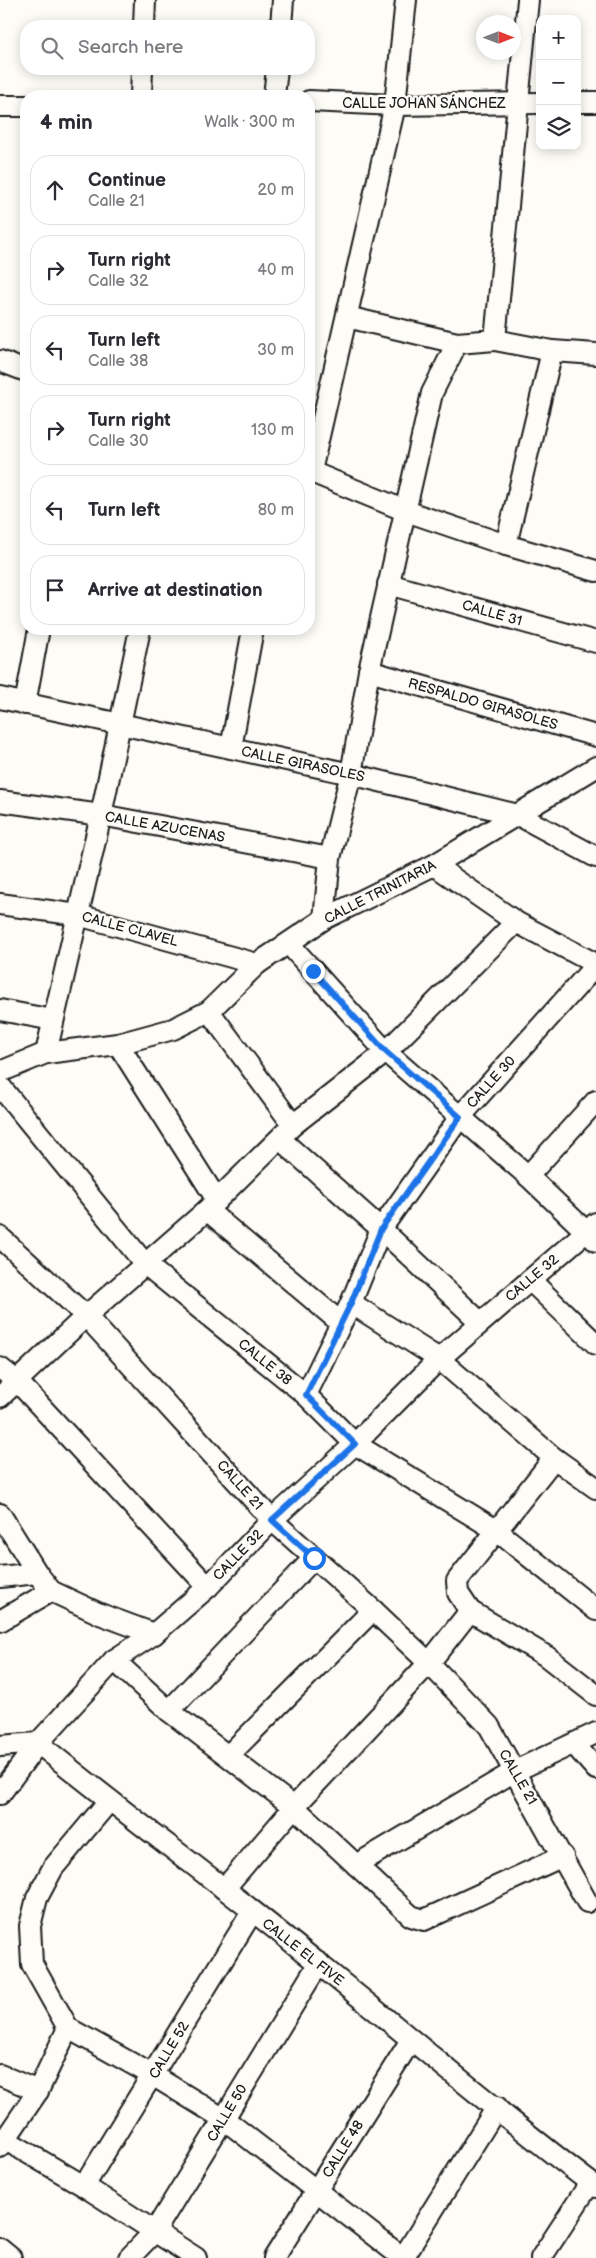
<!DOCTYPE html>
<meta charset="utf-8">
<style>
:root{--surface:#fff;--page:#f7f7f7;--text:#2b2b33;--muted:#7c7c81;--line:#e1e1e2}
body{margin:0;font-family:"Balsamiq Sans",sans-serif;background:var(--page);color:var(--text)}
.controls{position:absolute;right:15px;top:15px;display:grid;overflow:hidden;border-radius:10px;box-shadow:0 2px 12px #0003}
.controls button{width:45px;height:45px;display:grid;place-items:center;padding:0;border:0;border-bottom:1px solid var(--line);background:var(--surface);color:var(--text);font:25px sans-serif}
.compass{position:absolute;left:476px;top:15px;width:45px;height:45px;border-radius:50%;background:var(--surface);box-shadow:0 2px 12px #0003;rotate:90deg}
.stop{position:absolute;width:15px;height:15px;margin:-11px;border:4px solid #1a73e8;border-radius:50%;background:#fff}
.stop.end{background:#1a73e8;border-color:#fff;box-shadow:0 1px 5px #0008}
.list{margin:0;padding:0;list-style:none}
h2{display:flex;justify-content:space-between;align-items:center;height:65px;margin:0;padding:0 20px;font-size:21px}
h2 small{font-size:16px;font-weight:400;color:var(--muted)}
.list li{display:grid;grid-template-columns:32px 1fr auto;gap:15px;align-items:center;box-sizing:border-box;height:70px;margin:0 10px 10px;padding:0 10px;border:1px solid var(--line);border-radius:20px}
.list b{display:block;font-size:19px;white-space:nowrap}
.list p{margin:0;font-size:16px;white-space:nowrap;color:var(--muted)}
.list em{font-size:16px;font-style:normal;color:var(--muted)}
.icon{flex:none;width:28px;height:28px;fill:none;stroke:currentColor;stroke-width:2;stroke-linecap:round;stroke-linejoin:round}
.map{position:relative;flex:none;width:596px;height:2258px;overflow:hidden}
.search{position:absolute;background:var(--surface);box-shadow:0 2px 12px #0003;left:20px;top:20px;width:295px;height:55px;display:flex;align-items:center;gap:12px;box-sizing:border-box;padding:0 18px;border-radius:20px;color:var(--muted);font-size:19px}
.panel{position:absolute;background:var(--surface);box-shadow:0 2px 12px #0003;left:20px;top:90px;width:295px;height:545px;border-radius:20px}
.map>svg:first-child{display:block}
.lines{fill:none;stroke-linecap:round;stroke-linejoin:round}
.street-casing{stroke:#1c1c1c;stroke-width:24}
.street{stroke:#fdfcf7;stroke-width:20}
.route{stroke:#1a73e8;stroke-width:6}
.labels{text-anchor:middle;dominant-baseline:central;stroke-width:4.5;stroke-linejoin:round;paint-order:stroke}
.street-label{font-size:14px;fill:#1c1c1c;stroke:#fdfcf7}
</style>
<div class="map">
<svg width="596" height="2258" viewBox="0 0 596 2258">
<rect width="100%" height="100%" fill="#fdfcf7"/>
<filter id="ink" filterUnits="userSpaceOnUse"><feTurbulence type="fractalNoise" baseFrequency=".02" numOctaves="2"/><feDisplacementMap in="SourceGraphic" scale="10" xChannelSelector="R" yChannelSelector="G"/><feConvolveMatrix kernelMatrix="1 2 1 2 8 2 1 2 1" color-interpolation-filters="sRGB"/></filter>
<g filter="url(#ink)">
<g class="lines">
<g class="street-casing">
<g id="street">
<path d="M528,0L495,340L552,351L596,354"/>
<path d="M144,26L145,0"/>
<path d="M281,26L283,0"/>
<path d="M141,96L142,69"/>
<path d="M274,96L277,69"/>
<path d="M309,101L395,105L540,103"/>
<path d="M577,102H596"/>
<path d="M0,106H26"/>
<path d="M347,317L457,343"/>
<path d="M0,361L26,371"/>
<path d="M309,471L406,511L506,545L596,571"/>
<path d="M311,471L395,105L406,0"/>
<path d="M506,545L552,351"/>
<path d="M388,584L596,642"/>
<path d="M369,671L596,736"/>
<path d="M0,698L351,774L518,815L596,857"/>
<path d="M25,704L39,629"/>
<path d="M231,748L253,629"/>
<path d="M0,801L101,815L330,858"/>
<path d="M434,865L516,922L596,964"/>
<path d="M0,904L78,915L257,964"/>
<path d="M324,919L330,858L351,774L369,671L432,393L457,343L495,340"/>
<path d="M289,944L386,1052L528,1176L596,1241"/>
<path d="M0,1010L53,1020"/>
<path d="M209,1011L293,1125"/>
<path d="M118,1044L217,1200"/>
<path d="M46,1053L101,815L140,629"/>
<path d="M0,1072L46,1053L118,1044L173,1029L209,1011L257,964L324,919L434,865L596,767"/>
<path d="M0,1086L145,1264L306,1395L355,1444L496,1530L596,1610"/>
<path d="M280,1139L381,1229L480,1322"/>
<path d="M528,1176L596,1101"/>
<path d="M207,1210L341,1323"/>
<path d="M0,1237L86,1316L272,1520L373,1610L429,1663L489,1726L587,1902"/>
<path d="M530,1280L596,1344"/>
<path d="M351,1303L439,1359L554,1458L596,1488"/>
<path d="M0,1368L18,1382L208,1587"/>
<path d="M306,1395L351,1303L381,1229L460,1117L596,965"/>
<path d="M0,1397L86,1316L207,1210L293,1125L386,1052L516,922"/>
<path d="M0,1514L37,1573L51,1591"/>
<path d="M0,1577L37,1573"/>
<path d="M470,1611L546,1656L596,1695"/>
<path d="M0,1621L51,1591L100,1614L154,1634"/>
<path d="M114,1660L169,1711L314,1558"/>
<path d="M169,1711L294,1807L411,1916L424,1920L563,1856"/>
<path d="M574,1744L596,1769"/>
<path d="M0,1746L38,1743C131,1819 228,1889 320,1965C412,2039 502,2116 596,2187"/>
<path d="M229,1755L373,1610"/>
<path d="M0,1794L38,1743L114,1660L154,1634L208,1587L272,1520L355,1444L439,1359L596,1223"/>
<path d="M109,1801L53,1868L37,1898L30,1926L32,1964L68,2028L154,2076L224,2119L403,2258"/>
<path d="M356,1865L515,1771L596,1733"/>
<path d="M224,1889L294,1807L429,1663L470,1611L458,1593L457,1581L554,1458"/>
<path d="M0,2075L38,2091"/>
<path d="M4,2139L84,2186L196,2258"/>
<path d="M0,2147L38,2091L68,2028"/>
<path d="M84,2186L252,1912"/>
<path d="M0,2249L11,2258"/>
<path d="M129,2258L155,2231L319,1963"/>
<path d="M274,2258L411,2040"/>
<path d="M403,2258L497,2107"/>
<path d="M541,2258L590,2183"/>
</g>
</g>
<use href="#street" class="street"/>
</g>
</g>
<g class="lines" filter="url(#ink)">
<path class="route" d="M313,971L386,1052L460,1117L381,1229L351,1303L306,1395L355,1444L272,1520L314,1558"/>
</g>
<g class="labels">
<g class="street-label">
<text x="424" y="103">CALLE JOHAN SÁNCHEZ</text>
<text transform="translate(492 613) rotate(16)">CALLE 31</text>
<text transform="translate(483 704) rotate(16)">RESPALDO GIRASOLES</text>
<text transform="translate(303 764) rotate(12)">CALLE GIRASOLES</text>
<text transform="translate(165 827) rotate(10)">CALLE AZUCENAS</text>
<text transform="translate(380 892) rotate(-27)">CALLE TRINITARIA</text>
<text transform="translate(130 929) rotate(15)">CALLE CLAVEL</text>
<text transform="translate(491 1082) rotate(-48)">CALLE 30</text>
<text transform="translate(532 1278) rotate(-40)">CALLE 32</text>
<text transform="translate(265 1362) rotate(39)">CALLE 38</text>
<text transform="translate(240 1485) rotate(48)">CALLE 21</text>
<text transform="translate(238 1555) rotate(-46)">CALLE 32</text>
<text transform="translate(518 1777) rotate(60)">CALLE 21</text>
<text transform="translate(303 1952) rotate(38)">CALLE EL FIVE</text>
<text transform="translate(169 2050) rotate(-59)">CALLE 52</text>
<text transform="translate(227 2113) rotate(-59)">CALLE 50</text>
<text transform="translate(343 2149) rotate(-58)">CALLE 48</text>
</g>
</g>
</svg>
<div class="controls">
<button>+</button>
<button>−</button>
<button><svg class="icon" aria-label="layers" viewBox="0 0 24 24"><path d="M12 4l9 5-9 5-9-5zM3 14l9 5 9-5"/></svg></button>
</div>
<svg class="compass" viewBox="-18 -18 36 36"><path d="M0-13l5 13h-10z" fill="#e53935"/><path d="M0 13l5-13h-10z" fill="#7c7c81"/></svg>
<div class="stop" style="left:314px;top:1558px"></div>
<div class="stop end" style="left:313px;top:971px"></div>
<div class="search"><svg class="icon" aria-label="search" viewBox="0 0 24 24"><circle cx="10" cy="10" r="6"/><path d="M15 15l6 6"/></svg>Search here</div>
<section class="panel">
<h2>4 min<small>Walk · 300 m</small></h2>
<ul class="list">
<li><svg class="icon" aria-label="ahead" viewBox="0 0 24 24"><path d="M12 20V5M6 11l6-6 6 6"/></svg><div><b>Continue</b><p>Calle 21</p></div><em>20 m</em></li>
<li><svg class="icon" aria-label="right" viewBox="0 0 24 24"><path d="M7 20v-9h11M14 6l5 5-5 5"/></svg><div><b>Turn right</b><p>Calle 32</p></div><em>40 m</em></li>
<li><svg class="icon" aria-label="left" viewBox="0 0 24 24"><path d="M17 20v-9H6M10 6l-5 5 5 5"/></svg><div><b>Turn left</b><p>Calle 38</p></div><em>30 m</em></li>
<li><svg class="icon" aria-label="right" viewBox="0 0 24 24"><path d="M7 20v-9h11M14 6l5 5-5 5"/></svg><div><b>Turn right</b><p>Calle 30</p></div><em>130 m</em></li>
<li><svg class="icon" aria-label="left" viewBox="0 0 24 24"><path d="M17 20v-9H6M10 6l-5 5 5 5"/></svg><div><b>Turn left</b></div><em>80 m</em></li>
<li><svg class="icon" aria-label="arrive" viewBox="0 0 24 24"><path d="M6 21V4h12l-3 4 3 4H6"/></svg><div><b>Arrive at destination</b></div></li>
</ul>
</section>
</div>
